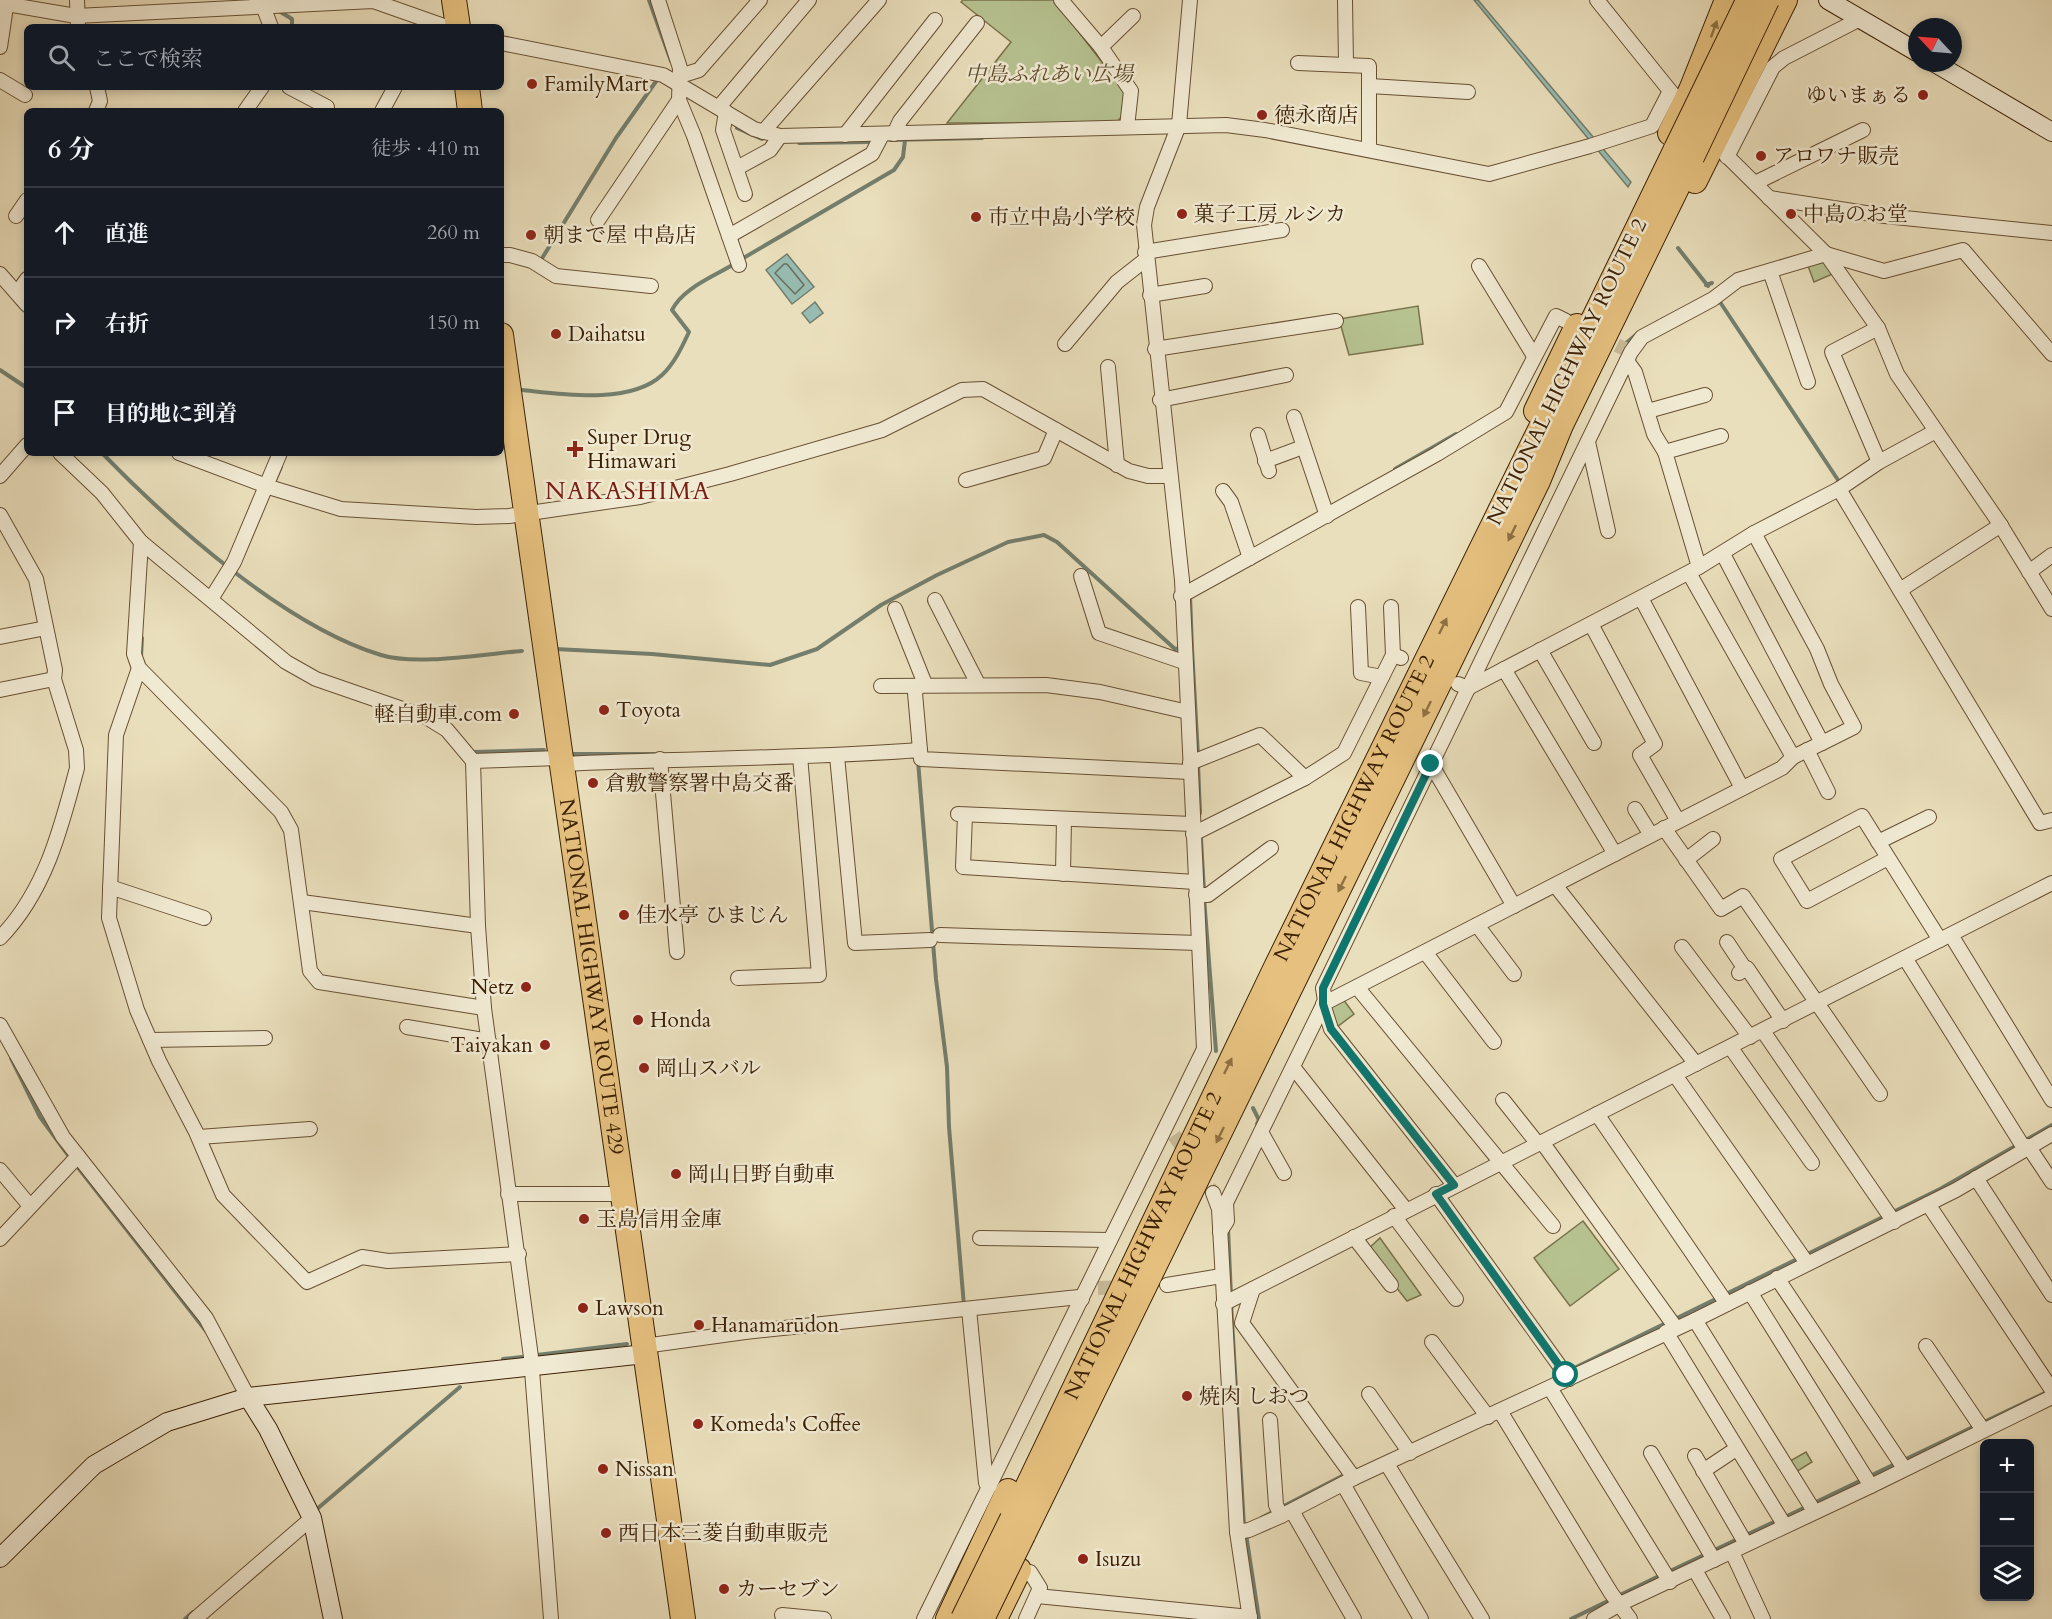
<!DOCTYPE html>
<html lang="ja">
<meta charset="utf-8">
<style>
:root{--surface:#171b24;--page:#20242c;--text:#f1f3f6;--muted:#9ea1a6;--line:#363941}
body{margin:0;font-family:Cardo,"Noto Serif JP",serif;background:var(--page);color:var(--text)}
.controls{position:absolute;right:18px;bottom:18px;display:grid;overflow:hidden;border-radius:9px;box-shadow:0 3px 9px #0003}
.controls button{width:54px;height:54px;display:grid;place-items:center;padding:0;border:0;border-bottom:2px solid var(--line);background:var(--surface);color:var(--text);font:30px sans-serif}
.compass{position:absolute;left:1908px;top:18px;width:54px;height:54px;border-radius:50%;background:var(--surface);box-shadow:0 3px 9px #0003;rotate:296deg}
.stop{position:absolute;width:18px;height:18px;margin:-14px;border:4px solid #0f766e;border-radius:50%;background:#fff}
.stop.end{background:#0f766e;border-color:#fff;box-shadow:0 2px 6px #0008}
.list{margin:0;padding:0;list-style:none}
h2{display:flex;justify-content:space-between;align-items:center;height:78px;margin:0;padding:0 24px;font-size:26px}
h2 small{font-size:20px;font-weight:400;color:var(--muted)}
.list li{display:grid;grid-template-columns:39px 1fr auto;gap:18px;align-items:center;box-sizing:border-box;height:90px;padding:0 24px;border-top:2px solid var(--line)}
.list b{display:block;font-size:22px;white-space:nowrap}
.list em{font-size:20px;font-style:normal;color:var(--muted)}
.icon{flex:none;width:33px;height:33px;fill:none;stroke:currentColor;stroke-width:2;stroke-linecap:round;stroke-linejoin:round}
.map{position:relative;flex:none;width:2052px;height:1619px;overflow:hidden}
.search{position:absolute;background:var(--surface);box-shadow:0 3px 9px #0003;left:24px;top:24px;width:480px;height:66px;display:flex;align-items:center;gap:15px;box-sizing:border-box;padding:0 21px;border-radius:9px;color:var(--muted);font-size:22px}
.panel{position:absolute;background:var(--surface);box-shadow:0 3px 9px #0003;left:24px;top:108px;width:480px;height:348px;border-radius:9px}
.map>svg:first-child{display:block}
.green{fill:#b7c291;stroke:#7a724b;stroke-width:1.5}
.water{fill:#98bcb2;stroke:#737e6d;stroke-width:1.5}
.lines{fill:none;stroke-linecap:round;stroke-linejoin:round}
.shore{stroke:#6a6e5c;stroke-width:1.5}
.stream{stroke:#737e6d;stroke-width:4}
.street-tunnel{stroke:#c7b997;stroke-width:14;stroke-dasharray:14 7;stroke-linecap:butt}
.street-casing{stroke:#685033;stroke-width:16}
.secondary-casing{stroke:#3c2105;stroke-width:20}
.highway-casing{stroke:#3c2105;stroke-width:26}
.street{stroke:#f1ead3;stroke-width:14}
.secondary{stroke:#f1ead3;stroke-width:18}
.highway{stroke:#e5c07e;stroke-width:24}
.highway-bridge-casing{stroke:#3c2105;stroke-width:26;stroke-linecap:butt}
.highway-bridge{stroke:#e5c07e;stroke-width:24}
.oneway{fill:#907042}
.route{stroke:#0f766e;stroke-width:8}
.poi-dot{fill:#8f2418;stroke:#f1ead3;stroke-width:2}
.labels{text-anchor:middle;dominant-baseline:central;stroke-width:5;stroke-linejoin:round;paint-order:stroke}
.park-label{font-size:21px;font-style:italic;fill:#5b4928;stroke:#f1ead3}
.poi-label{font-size:21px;fill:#3c2105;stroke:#f1ead3;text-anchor:start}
.street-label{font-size:21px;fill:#3c2105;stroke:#f1ead3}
.quarter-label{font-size:24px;letter-spacing:1.5px;fill:#7a1f14;stroke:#f1ead3}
</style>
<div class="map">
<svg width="2052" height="1619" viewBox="0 0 2052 1619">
<rect width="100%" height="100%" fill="#eadfbc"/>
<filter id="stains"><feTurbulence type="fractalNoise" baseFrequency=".00333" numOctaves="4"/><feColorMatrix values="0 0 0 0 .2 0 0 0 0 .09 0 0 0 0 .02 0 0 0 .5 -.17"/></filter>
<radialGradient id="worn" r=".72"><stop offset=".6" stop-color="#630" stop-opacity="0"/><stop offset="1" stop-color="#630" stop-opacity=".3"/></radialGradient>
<g class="green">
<path d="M963,0H1054L1125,92L1122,116L1116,123H947L1011,42L961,2Z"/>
<path d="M1826,260L1835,273L1814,282L1808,266Z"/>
<path d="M1418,306L1423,344L1349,355L1339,319Z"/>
<path d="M1343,999L1354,1014L1337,1027L1330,1007Z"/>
<path d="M1583,1221L1619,1269L1570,1306L1534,1258Z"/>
<path d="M1380,1238L1421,1295L1407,1301L1367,1250Z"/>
<path d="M1806,1452L1812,1462L1796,1472L1790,1461Z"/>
</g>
<g class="water">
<path d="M1474,0H1478L1631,182L1628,187Z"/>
<path d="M787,254L814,287L792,304L766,270Z"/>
<path d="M815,302L823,313L810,323L802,313Z"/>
</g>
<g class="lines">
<path class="shore" d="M784,264H787L804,285L795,294L775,273Z"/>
<g class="stream">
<path d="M649,0L671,61"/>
<path d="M279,11L292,19V27"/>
<path d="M737,128L762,139"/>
<path d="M890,140L982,138"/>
<path d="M799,143L871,142"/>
<path d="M1678,248L1708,286"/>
<path d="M541,260L616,138L657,80"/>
<path d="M740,260L894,170L903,157L905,140"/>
<path d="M1706,285L1712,283"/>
<path d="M1720,302L1840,483"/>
<path d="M1626,343L1637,334"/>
<path d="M0,370L27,388"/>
<path d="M522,390C561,394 630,405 662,375C674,364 682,347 689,332L672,310C683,288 713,277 734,264"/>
<path d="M102,453C171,524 285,626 381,655C416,666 483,654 522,651"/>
<path d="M1395,469L1456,434"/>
<path d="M273,485L281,467"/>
<path d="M1190,595L1192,648"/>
<path d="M1188,648H1192L1198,756"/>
<path d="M555,649L652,654L770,665L817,649L881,605L937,575L1008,542L1044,535L1057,542L1175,649L1181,648"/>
<path d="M141,657L142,638"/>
<path d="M473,752L544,750"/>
<path d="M569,754H654"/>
<path d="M918,761L936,979L947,1067L949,1127L964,1306"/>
<path d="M1198,764L1200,813"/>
<path d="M1201,839L1204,891"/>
<path d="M1204,898L1216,1051"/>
<path d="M11,1058L40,1117L71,1159"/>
<path d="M1253,1108L1259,1120L1257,1124"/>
<path d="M76,1165L206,1331"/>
<path d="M1228,1228L1231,1296"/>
<path d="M1231,1303L1244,1526"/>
<path d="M1675,1319L1940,1189L2052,1125"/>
<path d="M537,1355L627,1344"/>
<path d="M503,1359L522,1357"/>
<path d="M1554,1378L1668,1322"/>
<path d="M1982,1423L2049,1391"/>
<path d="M1904,1460L1975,1426"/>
<path d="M317,1509L460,1387"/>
<path d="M1785,1517L1897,1463"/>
<path d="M1261,1518L1348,1473"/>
<path d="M1246,1534L1259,1619"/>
<path d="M1668,1572L1778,1520"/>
<path d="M185,1619L193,1612"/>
<path d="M1571,1619L1661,1575"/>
</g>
<g class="street-tunnel">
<path d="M1598,336L1625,349"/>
<path d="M1174,1135L1213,1193"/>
<path d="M1098,1288L1126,1287"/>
</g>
<g class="street-casing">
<g id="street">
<path d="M77,0L78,27"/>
<path d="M658,0L680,68L679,100L694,136L739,265"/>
<path d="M1061,0L1101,47L1131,91L1127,127"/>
<path d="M1345,0L1346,64"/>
<path d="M1597,0L1675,97"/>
<path d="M257,1L263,6L271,27"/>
<path d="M0,3L76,16L373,1L447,27"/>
<path d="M501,43L663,75L754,129L780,136L1226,125L1265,130L1489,174L1590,146L1652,126L1670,91"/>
<path d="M0,47L7,0"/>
<path d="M1101,47L1133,16"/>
<path d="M1298,63L1369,66V150"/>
<path d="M680,76L699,70L760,0"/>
<path d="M0,80L25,95"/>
<path d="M1370,86L1468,92"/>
<path d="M289,87L327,107"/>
<path d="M719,107L809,0"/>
<path d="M96,111L100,101L97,87"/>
<path d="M245,111L262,87"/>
<path d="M382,111L395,87"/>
<path d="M726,112L723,130L745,194"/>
<path d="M763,132L879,0"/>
<path d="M894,134L900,121L977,23"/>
<path d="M845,135L935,20"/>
<path d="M1722,151L1826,254L1878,328L1897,374L1998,521L2052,609"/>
<path d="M1727,157L1773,67L1784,58L1860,19"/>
<path d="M737,168L770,150L780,136"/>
<path d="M1755,183L1863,130"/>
<path d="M1769,198L1885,216L2052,233"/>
<path d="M16,216L27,200"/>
<path d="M598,220L679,100"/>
<path d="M729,236L872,154L882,135"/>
<path d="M1145,252L1282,230"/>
<path d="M501,255H510L532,261L556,276L651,286"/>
<path d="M1479,266L1534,356"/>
<path d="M1770,271L1808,382"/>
<path d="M0,274L27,305"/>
<path d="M17,293L27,279"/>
<path d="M1150,295L1205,286"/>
<path d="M1878,328L1832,352L1879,462"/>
<path d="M1065,344L1117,282L1145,260"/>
<path d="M1155,349L1336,321"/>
<path d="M1627,361L1635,372L1654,434L1665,452"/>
<path d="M1108,367L1117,465"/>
<path d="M1160,400L1286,375"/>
<path d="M1648,411L1705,395"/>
<path d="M1294,417L1327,516"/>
<path d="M1258,435L1269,471"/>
<path d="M1588,442L1608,531"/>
<path d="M60,453L102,493L141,542L286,662L316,679L426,717L447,730L473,761L560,758"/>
<path d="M179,453L272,488L341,509L476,517L509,516L640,497L730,474L882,430L962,390L983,389L1129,471L1148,476H1169"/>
<path d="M1265,461L1303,447"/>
<path d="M0,476L27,445"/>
<path d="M966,480L1044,458L1056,430"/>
<path d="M1839,489L2040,823L2052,820"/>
<path d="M1223,491L1231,502L1250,558"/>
<path d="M0,515L36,579L55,670L54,679L76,750L77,768C61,829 45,892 0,938"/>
<path d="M1754,533L1817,649L1831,684L1854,727L1822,743"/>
<path d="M141,542L134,654L139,668L281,812L291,830L310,971L319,982L484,1008"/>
<path d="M1699,567L1665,452L1721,436"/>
<path d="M2029,572L2052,555"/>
<path d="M1689,573L1793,757L1822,743L1723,554"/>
<path d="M1081,576L1099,633L1184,662"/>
<path d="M1900,590L2001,525"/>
<path d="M1181,596L1437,454L1506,412L1556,316L1566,321"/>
<path d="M1641,598L1742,788"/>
<path d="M211,599L234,562L280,453"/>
<path d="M935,600L978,684"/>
<path d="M1358,607L1361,673L1382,677"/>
<path d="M1391,607L1393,655"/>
<path d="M895,609L925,684"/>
<path d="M1591,624L1655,744L1640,755L1678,821"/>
<path d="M0,637L46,628"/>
<path d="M1540,650L1594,743"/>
<path d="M139,668L116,735L109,918L137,1010L159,1061L196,1132L223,1195L307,1282L362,1257L388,1261L519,1254"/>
<path d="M1504,669L1615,854"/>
<path d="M1458,684L1468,688L1699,567L1754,533L1839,489L1879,462L1934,432"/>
<path d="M881,686L1046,685L1100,692L1188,712"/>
<path d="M918,686L915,693L920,750"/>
<path d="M0,690L54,679"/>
<path d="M1807,750L1828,792"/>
<path d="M837,756L855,943L930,940"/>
<path d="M660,759L677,952"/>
<path d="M473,761L478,926L484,1008L531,1357L551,1619"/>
<path d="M1190,763L1260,735L1305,778"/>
<path d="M561,764C681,758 800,759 920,750L921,759L1190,772"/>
<path d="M1431,764L1514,906"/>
<path d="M1635,809L1651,835"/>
<path d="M958,814L1192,824"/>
<path d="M965,815L963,867L1195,882"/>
<path d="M1664,828L1721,909L1743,896L1880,1094"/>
<path d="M1193,834L1305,778L1344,753L1393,655L1401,658"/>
<path d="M1878,842L1929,817"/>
<path d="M1888,858L1807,901L1781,859L1862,816L1940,940"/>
<path d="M1686,860L1713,839"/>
<path d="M1063,874L1064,819"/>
<path d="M1555,885L1696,1064"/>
<path d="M110,887L204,918"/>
<path d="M1196,895H1208L1271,848"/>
<path d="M302,902L478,926"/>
<path d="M1477,925L1514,974"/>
<path d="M940,935L1199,943"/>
<path d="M1951,935L2052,1100"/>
<path d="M1727,942L1745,969"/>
<path d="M1682,947L1750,1037"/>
<path d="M1425,952L1494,1042"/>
<path d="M1905,958L2024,1148"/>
<path d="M1739,973L1747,968L1783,1021"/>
<path d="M738,978L819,975L800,756"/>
<path d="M1357,987L1553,1226"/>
<path d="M0,1025L63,1137L206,1318L248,1397"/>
<path d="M407,1027L489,1041"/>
<path d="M1763,1031L1894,1222"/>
<path d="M150,1040L265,1038"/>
<path d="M1731,1048L1812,1163"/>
<path d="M1293,1067L1406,1210"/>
<path d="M1675,1075L1807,1263"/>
<path d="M1503,1100L1538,1144"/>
<path d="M1597,1114L1727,1304"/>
<path d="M1261,1132L1284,1173"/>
<path d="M199,1137L310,1129"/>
<path d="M1542,1142L1676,1328"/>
<path d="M2028,1146L2052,1182"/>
<path d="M0,1170L30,1206"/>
<path d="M1976,1178L2052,1295"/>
<path d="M1454,1185L1331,1029L1323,1004L1782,768L1793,757"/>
<path d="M1213,1193L1219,1209L1237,1532L1250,1619"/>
<path d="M508,1194H624"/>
<path d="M1436,1194L1569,1379"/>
<path d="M1928,1204L2052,1390"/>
<path d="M1394,1216L1456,1299"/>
<path d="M1220,1232L1227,1221L1226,1203L1325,1001L1323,988L1631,352L1642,337L1713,299L1738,280L1826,254L1884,271L1963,250L2052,354"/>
<path d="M1354,1237L1391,1285"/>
<path d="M980,1238L1110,1240"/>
<path d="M0,1239L78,1156"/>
<path d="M1777,1278L1904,1468"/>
<path d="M1167,1285L1221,1276"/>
<path d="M1253,1289L1242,1323L1354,1478"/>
<path d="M1750,1292L1871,1486"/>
<path d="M1223,1304L2052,883"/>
<path d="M969,1309L986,1483L990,1486"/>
<path d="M1695,1320L1814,1511"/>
<path d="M1666,1332L1785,1526"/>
<path d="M1432,1342L1488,1417"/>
<path d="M644,1346L745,1332L1079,1297L1082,1299"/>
<path d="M1926,1346L1983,1430"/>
<path d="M1550,1388L1670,1582"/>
<path d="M1369,1394L1410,1453"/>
<path d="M1500,1411L1611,1593L1630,1619"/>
<path d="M1270,1420L1276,1505L1281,1516"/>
<path d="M1651,1453L1714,1560"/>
<path d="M1695,1456L1746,1544"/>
<path d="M1387,1464L1482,1619"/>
<path d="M1703,1471L1736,1449"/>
<path d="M1343,1484L1421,1619"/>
<path d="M1292,1511L1354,1619"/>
<path d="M1237,1532L1249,1530L1281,1516L1354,1478L1695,1320L1956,1190L2052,1134"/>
<path d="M1732,1552L1763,1619"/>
<path d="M1695,1570L1723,1619"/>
<path d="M1037,1596L1250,1617"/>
<path d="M782,1615L824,1619"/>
<path d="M195,1619L312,1518"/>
<path d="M924,1619L1204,1049L1182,580L1144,225L1147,207L1179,125L1190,0"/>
<path d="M1026,1619L1040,1588L1030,1572"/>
<path d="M1594,1619L1620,1604L1871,1486L2052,1397"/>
</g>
</g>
<g class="secondary-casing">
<g id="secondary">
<path d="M1828,0L1917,52"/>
<path d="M1935,63L2052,132"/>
<path d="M248,1397L268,1429L312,1518L333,1619"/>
<path d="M0,1558L94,1465L167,1422L248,1397L645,1354"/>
</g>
</g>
<g class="highway-casing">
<g id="highway">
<path d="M454,0L458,27"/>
<path d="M467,87L470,111"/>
<path d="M1670,133L1691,90L1727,0"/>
<path d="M1695,181L1785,0"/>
<path id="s1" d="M501,335L683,1619"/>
<path d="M1579,349L1676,149"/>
<path d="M1536,411L1577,326"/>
<path id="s2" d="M1012,1519L1276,967L1556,397"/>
<path d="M1023,1535L1538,481L1561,425L1692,157"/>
<path d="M948,1619L1008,1491"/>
<path d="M995,1619L1019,1570"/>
</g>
</g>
<use href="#street" class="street"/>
<use href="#secondary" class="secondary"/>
<use href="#highway" class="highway"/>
<g class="highway-bridge-casing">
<g id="highway-bridge">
<path d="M1676,149L1747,3"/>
<path d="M1692,157L1767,0"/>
<path d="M963,1619L1012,1519"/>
<path d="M982,1619L1023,1535"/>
</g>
</g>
<use href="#highway-bridge" class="highway-bridge"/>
</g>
<defs><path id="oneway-solid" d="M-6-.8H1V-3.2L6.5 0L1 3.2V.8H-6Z" transform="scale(1.5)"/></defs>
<g class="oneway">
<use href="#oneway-solid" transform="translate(1714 29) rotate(-70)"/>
<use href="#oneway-solid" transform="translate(1512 533) rotate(116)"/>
<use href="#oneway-solid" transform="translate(1443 626) rotate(-64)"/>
<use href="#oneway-solid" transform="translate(1427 709) rotate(116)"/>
<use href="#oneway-solid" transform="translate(1342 884) rotate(116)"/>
<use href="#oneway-solid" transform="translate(1228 1066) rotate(-64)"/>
<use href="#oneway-solid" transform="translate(1220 1135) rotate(116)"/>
</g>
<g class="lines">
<path class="route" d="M1431,764L1323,988V1004L1331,1029L1454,1185L1436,1194L1566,1375"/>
</g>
<g class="poi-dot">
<circle cx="532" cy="84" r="6"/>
<circle cx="1923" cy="95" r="6"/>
<circle cx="1262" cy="115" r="6"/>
<circle cx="1761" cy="156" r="6"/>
<circle cx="1182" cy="214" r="6"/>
<circle cx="1791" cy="214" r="6"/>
<circle cx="976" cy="217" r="6"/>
<circle cx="531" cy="235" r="6"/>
<circle cx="556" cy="334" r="6"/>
<path d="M572 440h6v6h6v6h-6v6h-6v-6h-6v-6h6z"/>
<circle cx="604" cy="710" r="6"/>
<circle cx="514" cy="714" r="6"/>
<circle cx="593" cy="783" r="6"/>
<circle cx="624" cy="915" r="6"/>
<circle cx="526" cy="987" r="6"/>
<circle cx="638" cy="1020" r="6"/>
<circle cx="545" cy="1045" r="6"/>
<circle cx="644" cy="1068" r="6"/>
<circle cx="676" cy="1174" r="6"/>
<circle cx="584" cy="1219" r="6"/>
<circle cx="583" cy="1308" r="6"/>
<circle cx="699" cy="1325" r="6"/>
<circle cx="1187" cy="1396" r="6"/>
<circle cx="698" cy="1424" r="6"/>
<circle cx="603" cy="1469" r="6"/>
<circle cx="606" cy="1533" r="6"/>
<circle cx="1083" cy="1559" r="6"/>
<circle cx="724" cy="1589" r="6"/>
</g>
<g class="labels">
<g class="park-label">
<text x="1049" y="74">中島ふれあい広場</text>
</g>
<g class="poi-label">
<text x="544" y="84">FamilyMart</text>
<text x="1911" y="95" text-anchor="end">ゆいまぁる</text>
<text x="1274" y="115">徳永商店</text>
<text x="1773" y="156">アロワナ販売</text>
<text x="1194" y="214">菓子工房 ルシカ</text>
<text x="1803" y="214">中島のお堂</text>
<text x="988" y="217">市立中島小学校</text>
<text x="543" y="235">朝まで屋 中島店</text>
<text x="568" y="334">Daihatsu</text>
<text x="587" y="437">Super Drug<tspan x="587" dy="24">Himawari</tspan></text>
<text x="616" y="710">Toyota</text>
<text x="502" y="714" text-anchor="end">軽自動車.com</text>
<text x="605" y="783">倉敷警察署中島交番</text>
<text x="636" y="915">佳水亭 ひまじん</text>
<text x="514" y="987" text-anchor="end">Netz</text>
<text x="650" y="1020">Honda</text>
<text x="533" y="1045" text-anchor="end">Taiyakan</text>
<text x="656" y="1068">岡山スバル</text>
<text x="688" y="1174">岡山日野自動車</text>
<text x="596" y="1219">玉島信用金庫</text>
<text x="595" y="1308">Lawson</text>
<text x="711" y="1325">Hanamarūdon</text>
<text x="1199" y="1396">焼肉 しおつ</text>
<text x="710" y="1424">Komeda's Coffee</text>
<text x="615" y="1469">Nissan</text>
<text x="618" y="1533">西日本三菱自動車販売</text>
<text x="1095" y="1559">Isuzu</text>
<text x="736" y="1589">カーセブン</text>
</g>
<g class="street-label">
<text transform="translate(1567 372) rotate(-64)">NATIONAL HIGHWAY ROUTE 2</text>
<text stroke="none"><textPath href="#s2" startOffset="789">NATIONAL HIGHWAY ROUTE 2</textPath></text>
<text stroke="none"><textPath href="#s1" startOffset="648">NATIONAL HIGHWAY ROUTE 429</textPath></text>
<text stroke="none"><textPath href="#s2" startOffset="303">NATIONAL HIGHWAY ROUTE 2</textPath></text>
</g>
<g class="quarter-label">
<text x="628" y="491">NAKASHIMA</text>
</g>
</g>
<rect width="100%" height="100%" filter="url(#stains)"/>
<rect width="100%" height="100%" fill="url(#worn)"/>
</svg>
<div class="controls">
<button>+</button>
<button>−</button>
<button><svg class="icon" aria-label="layers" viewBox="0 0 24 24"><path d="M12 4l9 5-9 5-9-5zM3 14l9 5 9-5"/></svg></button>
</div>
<svg class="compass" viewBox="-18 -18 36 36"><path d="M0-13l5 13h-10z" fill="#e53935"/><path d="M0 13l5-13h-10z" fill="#9ea1a6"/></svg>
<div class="stop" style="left:1566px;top:1375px"></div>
<div class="stop end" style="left:1431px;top:764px"></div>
<div class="search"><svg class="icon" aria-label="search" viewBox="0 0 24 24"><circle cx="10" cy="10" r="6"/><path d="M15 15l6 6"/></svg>ここで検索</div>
<section class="panel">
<h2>6 分<small>徒歩 · 410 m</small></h2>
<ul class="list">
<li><svg class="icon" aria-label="ahead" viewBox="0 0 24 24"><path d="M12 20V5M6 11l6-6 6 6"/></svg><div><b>直進</b></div><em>260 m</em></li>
<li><svg class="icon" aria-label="right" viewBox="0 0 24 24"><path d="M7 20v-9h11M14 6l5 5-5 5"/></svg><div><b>右折</b></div><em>150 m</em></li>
<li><svg class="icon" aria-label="arrive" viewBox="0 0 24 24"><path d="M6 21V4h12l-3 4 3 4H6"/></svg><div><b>目的地に到着</b></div></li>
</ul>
</section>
</div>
